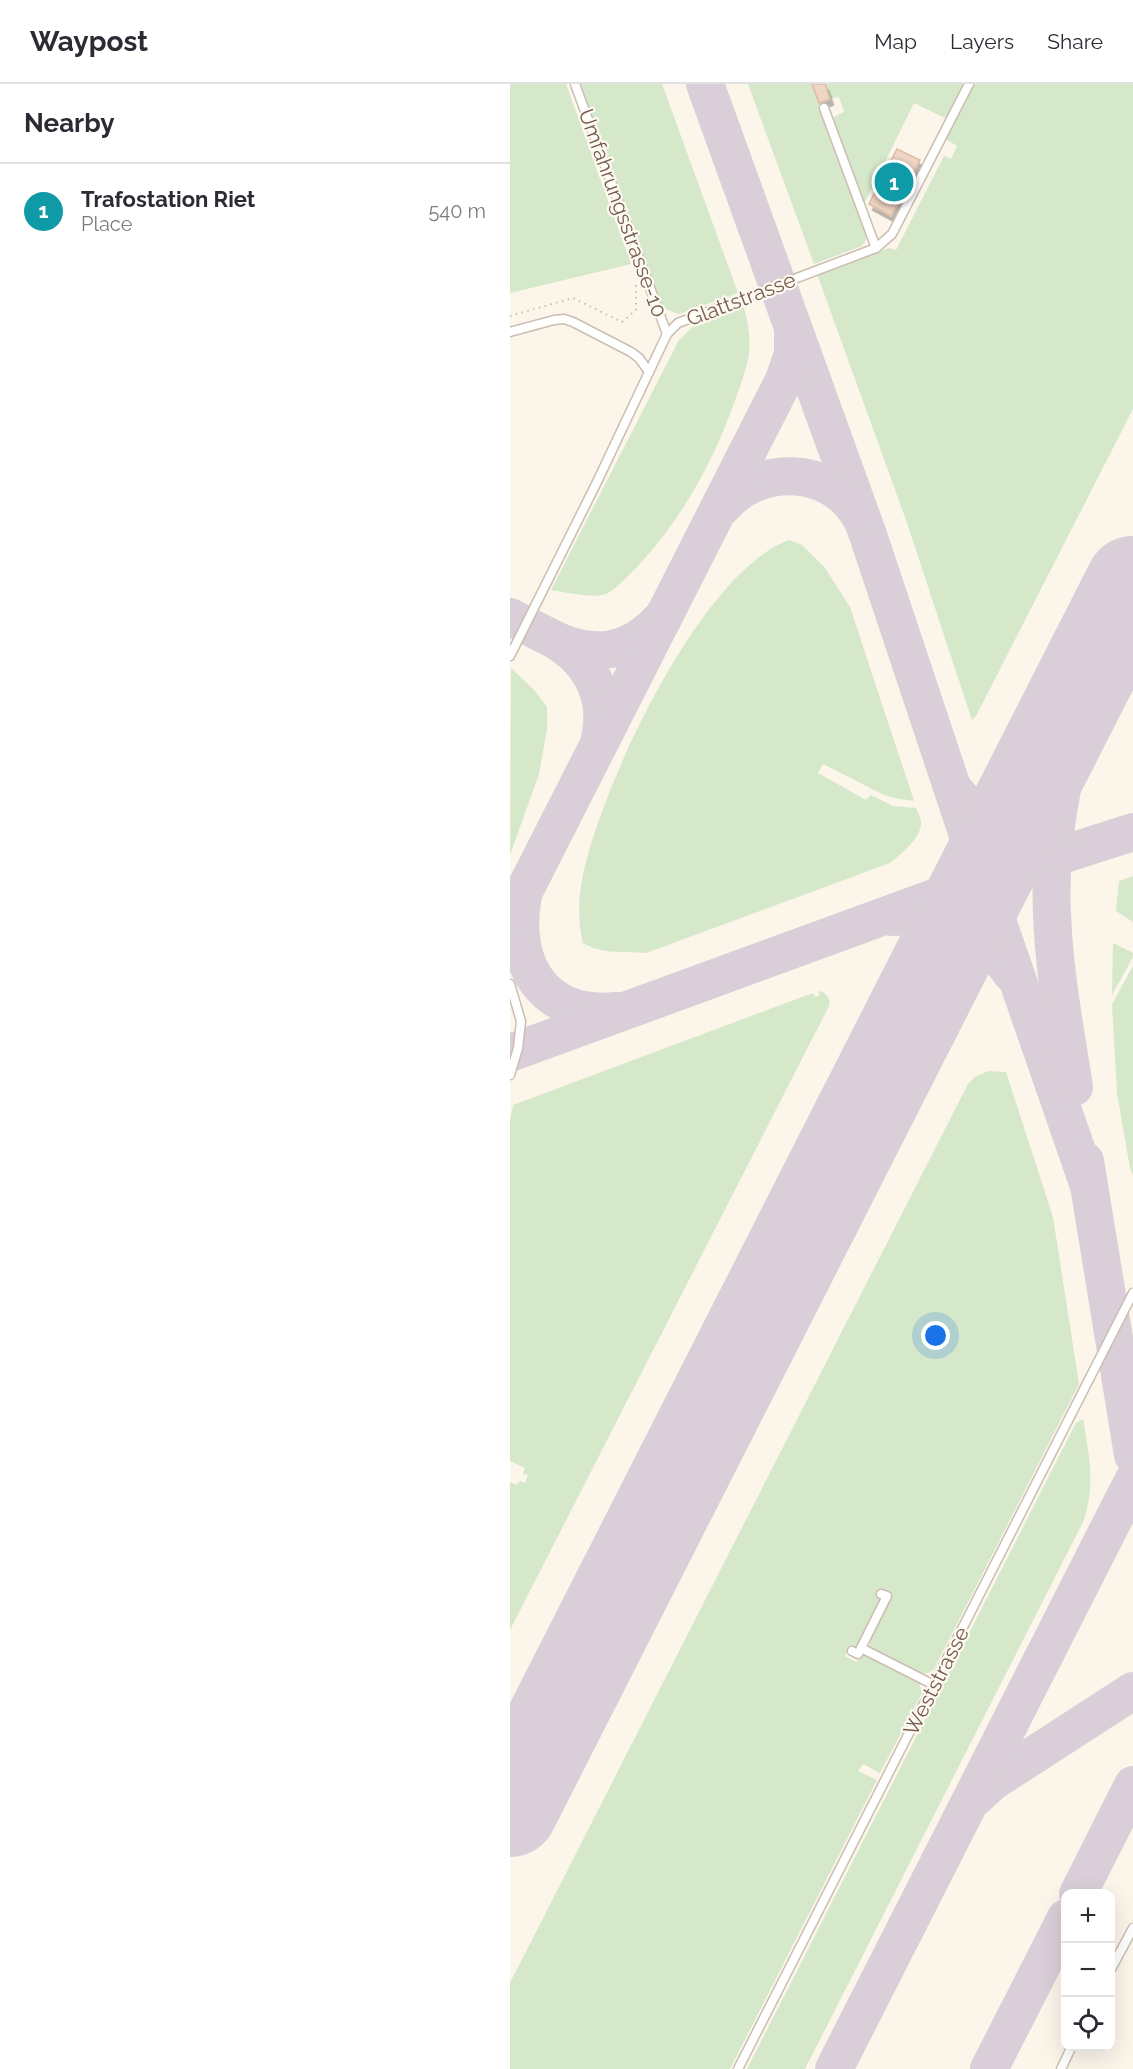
<!DOCTYPE html>
<meta charset="utf-8">
<style>
:root{--surface:#fff;--page:#f7f7f7;--text:#2b2b33;--muted:#7c7c81;--line:#e1e1e2;--accent:#d9785b}
body{margin:0;font-family:Raleway,sans-serif;background:var(--page);color:var(--text)}
.controls{position:absolute;right:18px;bottom:18px;display:grid;overflow:hidden;border-radius:12px;box-shadow:0 6px 24px #0002}
.controls button{width:54px;height:54px;display:grid;place-items:center;padding:0;border:0;border-bottom:2px solid var(--line);background:var(--surface);color:var(--text);font:30px sans-serif}
.you{position:absolute;left:426px;top:1252px;width:21px;height:21px;margin:-15px;border:4px solid #fff;border-radius:50%;background:#1a73e8;box-shadow:0 0 0 9px #1a73e833}
.badge{display:grid;place-items:center;width:39px;height:39px;border-radius:50%;background:var(--accent);color:#fff;font-size:20px;font-weight:700}
.pin{position:absolute;translate:-50% -50%;border:3px solid #fff;box-shadow:0 2px 6px #0006}
.list{margin:0;padding:0;list-style:none}
h2{display:flex;justify-content:space-between;align-items:center;height:78px;margin:0;padding:0 24px;font-size:26px}
h2 small{font-size:20px;font-weight:400;color:var(--muted)}
.list li{display:grid;grid-template-columns:39px 1fr auto;gap:18px;align-items:center;box-sizing:border-box;height:96px;padding:0 24px;border-top:2px solid var(--line)}
.list b{display:block;font-size:22px;white-space:nowrap}
.list p{margin:0;font-size:20px;white-space:nowrap;color:var(--muted)}
.list em{font-size:20px;font-style:normal;color:var(--muted)}
.icon{flex:none;width:33px;height:33px;fill:none;stroke:currentColor;stroke-width:2;stroke-linecap:round;stroke-linejoin:round}
.map{position:relative;flex:none;width:623px;height:1985px;overflow:hidden}
header{display:flex;align-items:center;gap:36px;box-sizing:border-box;height:84px;padding:0 30px;background:var(--surface);border-bottom:2px solid var(--line)}
header strong{font-size:28px}
nav{display:flex;gap:33px;margin-inline-start:auto;font-size:21px}
main{display:flex}
aside{flex:1;background:var(--surface)}
.map>svg:first-child{display:block}
.green{fill:#d5e8c9}
.lines{fill:none;stroke-linecap:round;stroke-linejoin:round}
.taxiway{stroke:#dacfd8;stroke-width:38}
.runway{stroke:#dacfd8;stroke-width:96}
.building{fill:#eed5c4;stroke:#dfbca6;stroke-width:1.5;filter:url(#shadow)}
.lane-casing{stroke:#ccbdb1;stroke-width:11}
.path{stroke:#d3b9a7;stroke-width:2;stroke-dasharray:1.5 4.5;stroke-linecap:butt}
.lane{stroke:#fff;stroke-width:8}
.labels{text-anchor:middle;dominant-baseline:central;stroke-width:4.5;stroke-linejoin:round;paint-order:stroke}
.street-label{font-size:21px;fill:#745d4f;stroke:#fef9f1}
</style>
<header>
<strong>Waypost</strong>
<nav><a>Map</a><a>Layers</a><a>Share</a></nav>
</header>
<main>
<aside>
<h2>Nearby<small></small></h2>
<ul class="list">
<li><span class="badge" style="background:#0f9aa8">1</span><div><b>Trafostation Riet</b><p>Place</p></div><em>540 m</em></li>
</ul>
</aside>
<div class="map">
<svg width="623" height="1985" viewBox="0 0 623 1985">
<defs>
<filter id="shadow"><feDropShadow dx="3.5" dy="6" stdDeviation="0" flood-color="#0004"/></filter>
</defs>
<rect width="100%" height="100%" fill="#fbf5ea"/>
<g class="green">
<path d="M0,0H56L121,180L0,209Z"/>
<path d="M71,0H152L228,209L169,230L155,225L149,215Z"/>
<path d="M238,0H302L356,148V156L352,162L304,180Z"/>
<path d="M315,0H454L437,35L404,19L355,118L351,116L323,38L324,33L334,28L329,13L320,15Z"/>
<path d="M464,0H623V325L466,632L462,636L396,436L307,190L379,164L386,166L434,72L441,75L447,62L436,55Z"/>
<path d="M233,221C238,238 241,253 239,271C236,287 230,303 224,319C203,379 171,436 127,483C118,491 107,505 96,510C83,515 55,508 41,506L169,256L187,239Z"/>
<path d="M279,456L292,461L315,484L340,523L404,717L384,714L374,711L313,680L308,689L356,716L361,711L383,722L406,724C408,728 411,734 411,738C412,754 391,770 380,779L136,869C116,867 92,871 73,859C68,838 68,818 72,796C89,706 190,488 279,456Z"/>
<path d="M1,584L24,606L37,623V645L29,690L0,771Z"/>
<path d="M623,792V838L606,827L609,797Z"/>
<path d="M603,859L623,869V873L602,911Z"/>
<path d="M623,882V1091L620,1084L607,1009L602,920Z"/>
<path d="M308,907C316,908 321,914 319,922L0,1546V1398L7,1401L10,1397L15,1399L18,1391L13,1390L15,1384L0,1377V1037L3,1021L303,909L305,913L310,911Z"/>
<path d="M478,987L496,988L543,1133L569,1300L424,1585L419,1589L409,1590L364,1567L360,1563V1552L381,1511L373,1514L347,1565L341,1562L335,1572L346,1578L354,1571L361,1572L406,1596L409,1599L412,1609L370,1689L353,1680L348,1687L367,1696L220,1985H0V1899L458,1000L465,993Z"/>
<path d="M573,1335C579,1370 586,1403 573,1438L295,1985H237L566,1339Z"/>
</g>
<g class="lines">
<g class="taxiway">
<path d="M195,0L358,451L473,796L579,1102"/>
<path d="M212,423C249,380 320,381 350,432"/>
<path d="M0,533L45,556"/>
<path d="M90,654C99,613 81,577 45,556C84,574 120,569 150,536"/>
<path d="M447,709C475,744 512,766 557,765"/>
<path d="M13,811C0,880 33,934 106,927"/>
<path d="M382,833C428,829 476,850 501,889"/>
<path d="M0,835L274,296L283,270V247"/>
<path d="M0,969L473,796L623,748"/>
<path d="M564,1003C555,945 544,888 542,830C537,723 570,619 612,522"/>
<path d="M575,1077L623,1371"/>
<path d="M466,1713L482,1698L623,1607"/>
<path d="M568,1810L623,1701"/>
<path d="M324,1985L623,1397"/>
<path d="M479,1985L556,1834"/>
</g>
<path class="runway" d="M0,1725L623,500"/>
</g>
<g class="building">
<path d="M302,0H315L320,15L309,19Z"/>
<path d="M387,65L410,76L381,132L359,120Z"/>
</g>
<g class="lines">
<g class="lane-casing">
<g id="lane">
<path d="M65,0L157,250"/>
<path d="M314,24L366,164"/>
<path d="M0,248L44,236L54,235L63,238L121,268L129,274L139,288"/>
<path d="M0,572L87,398L157,250L168,239L366,164L382,150L459,0"/>
<path d="M0,900L11,937L8,964L0,991"/>
<path d="M371,1510L377,1512L351,1564L424,1601"/>
<path d="M342,1567L348,1570L351,1564"/>
<path d="M600,1887L623,1844"/>
<path d="M228,1985L623,1209"/>
<path d="M551,1985L562,1962"/>
</g>
</g>
<path class="path" d="M0,232L63,214L112,238L126,226V199"/>
<use href="#lane" class="lane"/>
</g>
<g class="labels">
<g class="street-label">
<text transform="translate(113 129) rotate(70)">Umfahrungsstrasse-10</text>
<text transform="translate(231 215) rotate(-21)">Glattstrasse</text>
<text transform="translate(426 1597) rotate(-63)">Weststrasse</text>
</g>
</g>
</svg>
<div class="controls">
<button>+</button>
<button>−</button>
<button><svg class="icon" aria-label="locate" viewBox="0 0 24 24"><circle cx="12" cy="12" r="6"/><path d="M12 2v4M12 18v4M2 12h4M18 12h4"/></svg></button>
</div>
<div class="you"></div>
<div class="pin badge" style="left:384px;top:98px;background:#0f9aa8">1</div>
</div>
</main>
